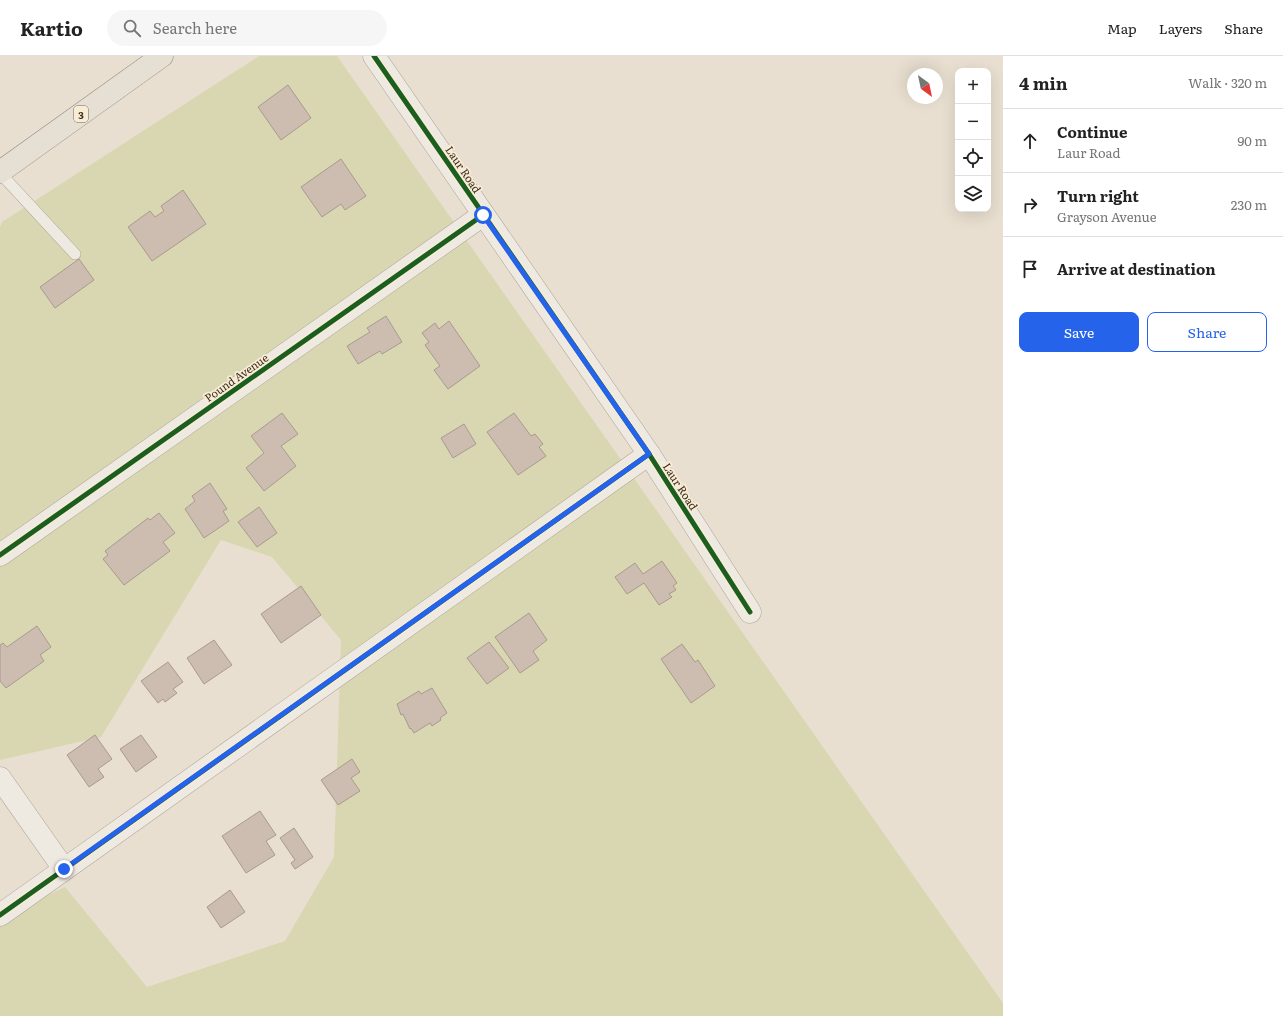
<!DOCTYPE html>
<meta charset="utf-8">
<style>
:root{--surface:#fff;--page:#f6f6f6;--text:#222;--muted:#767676;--line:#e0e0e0;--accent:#2563eb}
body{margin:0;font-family:Literata,serif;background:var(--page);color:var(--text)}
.controls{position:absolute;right:12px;top:12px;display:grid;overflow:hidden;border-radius:8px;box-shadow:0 4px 16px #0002}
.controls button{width:36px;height:36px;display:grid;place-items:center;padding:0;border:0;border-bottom:1px solid var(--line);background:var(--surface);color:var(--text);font:20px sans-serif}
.compass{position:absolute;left:907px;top:12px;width:36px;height:36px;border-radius:50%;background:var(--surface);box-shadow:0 4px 16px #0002;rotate:147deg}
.stop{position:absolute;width:12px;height:12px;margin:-9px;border:3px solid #2563eb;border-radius:50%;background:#fff}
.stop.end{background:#2563eb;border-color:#fff;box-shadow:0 1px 4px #0008}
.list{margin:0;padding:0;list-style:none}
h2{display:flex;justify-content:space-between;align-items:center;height:52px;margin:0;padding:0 16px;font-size:17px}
h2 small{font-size:13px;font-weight:400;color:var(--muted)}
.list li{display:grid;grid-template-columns:26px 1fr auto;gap:12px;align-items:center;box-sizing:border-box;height:64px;padding:0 16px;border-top:1px solid var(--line)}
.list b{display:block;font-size:15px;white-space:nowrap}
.list p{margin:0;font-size:13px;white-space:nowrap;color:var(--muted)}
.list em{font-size:13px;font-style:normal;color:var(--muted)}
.actions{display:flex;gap:8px;padding:12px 16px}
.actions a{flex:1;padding:9px 0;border:1px solid var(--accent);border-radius:8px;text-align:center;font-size:14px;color:var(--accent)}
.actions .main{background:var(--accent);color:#fff}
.icon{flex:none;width:22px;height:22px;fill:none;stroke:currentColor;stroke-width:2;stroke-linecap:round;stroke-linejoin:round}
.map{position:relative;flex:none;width:1003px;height:960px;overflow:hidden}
header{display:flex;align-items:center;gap:24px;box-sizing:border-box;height:56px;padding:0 20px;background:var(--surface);border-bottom:1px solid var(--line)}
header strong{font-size:19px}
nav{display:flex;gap:22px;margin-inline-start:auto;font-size:14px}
.search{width:280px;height:36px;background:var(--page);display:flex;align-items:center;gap:10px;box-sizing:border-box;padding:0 14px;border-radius:22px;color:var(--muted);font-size:15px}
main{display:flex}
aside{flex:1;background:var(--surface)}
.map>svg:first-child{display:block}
.green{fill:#d9d7b1}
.building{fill:#ccbdb0;stroke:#a99a8e}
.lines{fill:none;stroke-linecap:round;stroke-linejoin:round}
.lane-casing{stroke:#ada498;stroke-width:12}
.street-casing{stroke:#ada498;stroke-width:23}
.primary-casing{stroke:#93897f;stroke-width:23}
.lane{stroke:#efeae1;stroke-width:11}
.street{stroke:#efeae1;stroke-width:22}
.primary{stroke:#e6dfd3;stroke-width:22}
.cycleway-casing{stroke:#f8ecd5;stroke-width:8}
.cycleway{stroke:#1b5e20;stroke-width:5}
.route{stroke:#2563eb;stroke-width:5}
.labels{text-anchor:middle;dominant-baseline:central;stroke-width:3.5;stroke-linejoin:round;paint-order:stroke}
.shield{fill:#f8ecd5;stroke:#756655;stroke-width:1}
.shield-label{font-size:10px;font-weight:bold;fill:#3d2c1e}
.street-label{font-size:11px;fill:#3d2c1e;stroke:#f8ecd5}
</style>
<header>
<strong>Kartio</strong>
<div class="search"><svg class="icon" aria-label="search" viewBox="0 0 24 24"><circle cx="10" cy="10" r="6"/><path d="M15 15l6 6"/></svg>Search here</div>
<nav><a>Map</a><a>Layers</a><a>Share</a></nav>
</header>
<main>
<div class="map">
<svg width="1003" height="960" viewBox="0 0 1003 960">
<rect width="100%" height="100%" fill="#e8dfd0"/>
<path class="green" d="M259,0H337L1003,947V960H0V862L65,831L147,931L285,885L334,801L341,584L272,501L221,484L101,681L0,704V171L2,166Z"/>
<g class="building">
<path d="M288,29L311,62L281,84L258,51Z"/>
<path d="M341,103L366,140L345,154L341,148L322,161L301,131Z"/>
<path d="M183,134L206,168L152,205L128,171L150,155L155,161L164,155L161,150Z"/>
<path d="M79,203L94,224L55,252L40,231Z"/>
<path d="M386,260L402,286L382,298L380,295L358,308L347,290L370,276L367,272Z"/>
<path d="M449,265L480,310L448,333L434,314L440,310L425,289L429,286L422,277L435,267L439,273Z"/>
<path d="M282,357L298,378L281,390L296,410L264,435L246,412L264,397L251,380Z"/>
<path d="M514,357L531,380L535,378L543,388L539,391L546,400L518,419L487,376Z"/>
<path d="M464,368L476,388L453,402L441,382Z"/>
<path d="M210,427L227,453L223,455L229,465L204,482L185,453L195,445L192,440Z"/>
<path d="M259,451L277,477L257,491L238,466Z"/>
<path d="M159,457L175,477L163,486L170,495L124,529L103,503L108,499L105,495L148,462L150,464Z"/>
<path d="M662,505L677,527L673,530L676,534L669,538L672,541L659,549L644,527L627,538L615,521L635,507L643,518Z"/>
<path d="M301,530L321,559L281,587L261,558Z"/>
<path d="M529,557L547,584L533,595L539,604L520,617L495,581Z"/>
<path d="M37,570L51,591L40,599L44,605L6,632L0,625V589L3,587L7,591Z"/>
<path d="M214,584L232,609L204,628L187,602Z"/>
<path d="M489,586L509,612L487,628L467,602Z"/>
<path d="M682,588L695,606L698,604L715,630L691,647L661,603Z"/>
<path d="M168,606L183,626L173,633L177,637L165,646L163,643L158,647L141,625Z"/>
<path d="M432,632L447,657L440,662L441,664L432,670L430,667L414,677L411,672L410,673L403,658L401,659L397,648L419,635L421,638Z"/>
<path d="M95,679L112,703L98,713L104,721L89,731L67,699Z"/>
<path d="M141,679L157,701L136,716L120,693Z"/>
<path d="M352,703L360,716L351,722L360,735L338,749L321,724Z"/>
<path d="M260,755L276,779L266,785L275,799L246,817L222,780Z"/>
<path d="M294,772L313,801L295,813L291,807L295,804L280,782Z"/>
<path d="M230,834L245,856L221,872L207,851Z"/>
</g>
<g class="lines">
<g class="lane-casing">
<path id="lane" d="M0,117L75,198"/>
</g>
<g class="street-casing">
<g id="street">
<path d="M374,0L649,398L750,556"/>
<path d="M0,499L483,159"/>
<path d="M0,722L64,813"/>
<path d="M0,859L649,398"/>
</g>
</g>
<g class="primary-casing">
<path id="primary" d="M0,116L162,0"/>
</g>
<use href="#lane" class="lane"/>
<use href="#street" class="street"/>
<use href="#primary" class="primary"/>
<g class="cycleway-casing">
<g id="cycleway">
<path d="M374,0L649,398L750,556"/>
<path d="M0,499L483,159"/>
<path d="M0,859L649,398"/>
</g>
</g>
<use href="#cycleway" class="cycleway"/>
</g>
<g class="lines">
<path class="route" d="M64,813L649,398L483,159"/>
</g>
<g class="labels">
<rect class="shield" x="74" y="50" width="14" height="16" rx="3"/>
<g class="shield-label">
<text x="81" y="58">3</text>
</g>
<g class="street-label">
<text transform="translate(464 113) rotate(56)">Laur Road</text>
<text transform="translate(236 321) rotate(-35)">Pound Avenue</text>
<text transform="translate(681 430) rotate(57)">Laur Road</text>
</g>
</g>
</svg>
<div class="controls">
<button>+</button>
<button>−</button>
<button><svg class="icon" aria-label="locate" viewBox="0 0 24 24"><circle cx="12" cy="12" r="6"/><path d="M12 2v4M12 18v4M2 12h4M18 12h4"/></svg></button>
<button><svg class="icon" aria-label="layers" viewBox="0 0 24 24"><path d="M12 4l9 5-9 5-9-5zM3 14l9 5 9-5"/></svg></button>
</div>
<svg class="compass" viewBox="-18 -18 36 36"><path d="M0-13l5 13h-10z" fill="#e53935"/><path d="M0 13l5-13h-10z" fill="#767676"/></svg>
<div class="stop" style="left:483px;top:159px"></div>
<div class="stop end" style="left:64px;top:813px"></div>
</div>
<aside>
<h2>4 min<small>Walk · 320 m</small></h2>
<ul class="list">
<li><svg class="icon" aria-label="ahead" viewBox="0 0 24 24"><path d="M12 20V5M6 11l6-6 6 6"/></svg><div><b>Continue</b><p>Laur Road</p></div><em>90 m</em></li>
<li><svg class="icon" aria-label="right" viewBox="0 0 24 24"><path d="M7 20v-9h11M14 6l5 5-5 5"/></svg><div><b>Turn right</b><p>Grayson Avenue</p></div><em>230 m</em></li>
<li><svg class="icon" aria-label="arrive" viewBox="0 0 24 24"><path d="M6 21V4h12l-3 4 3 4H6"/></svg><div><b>Arrive at destination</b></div></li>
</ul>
<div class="actions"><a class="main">Save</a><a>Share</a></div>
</aside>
</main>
